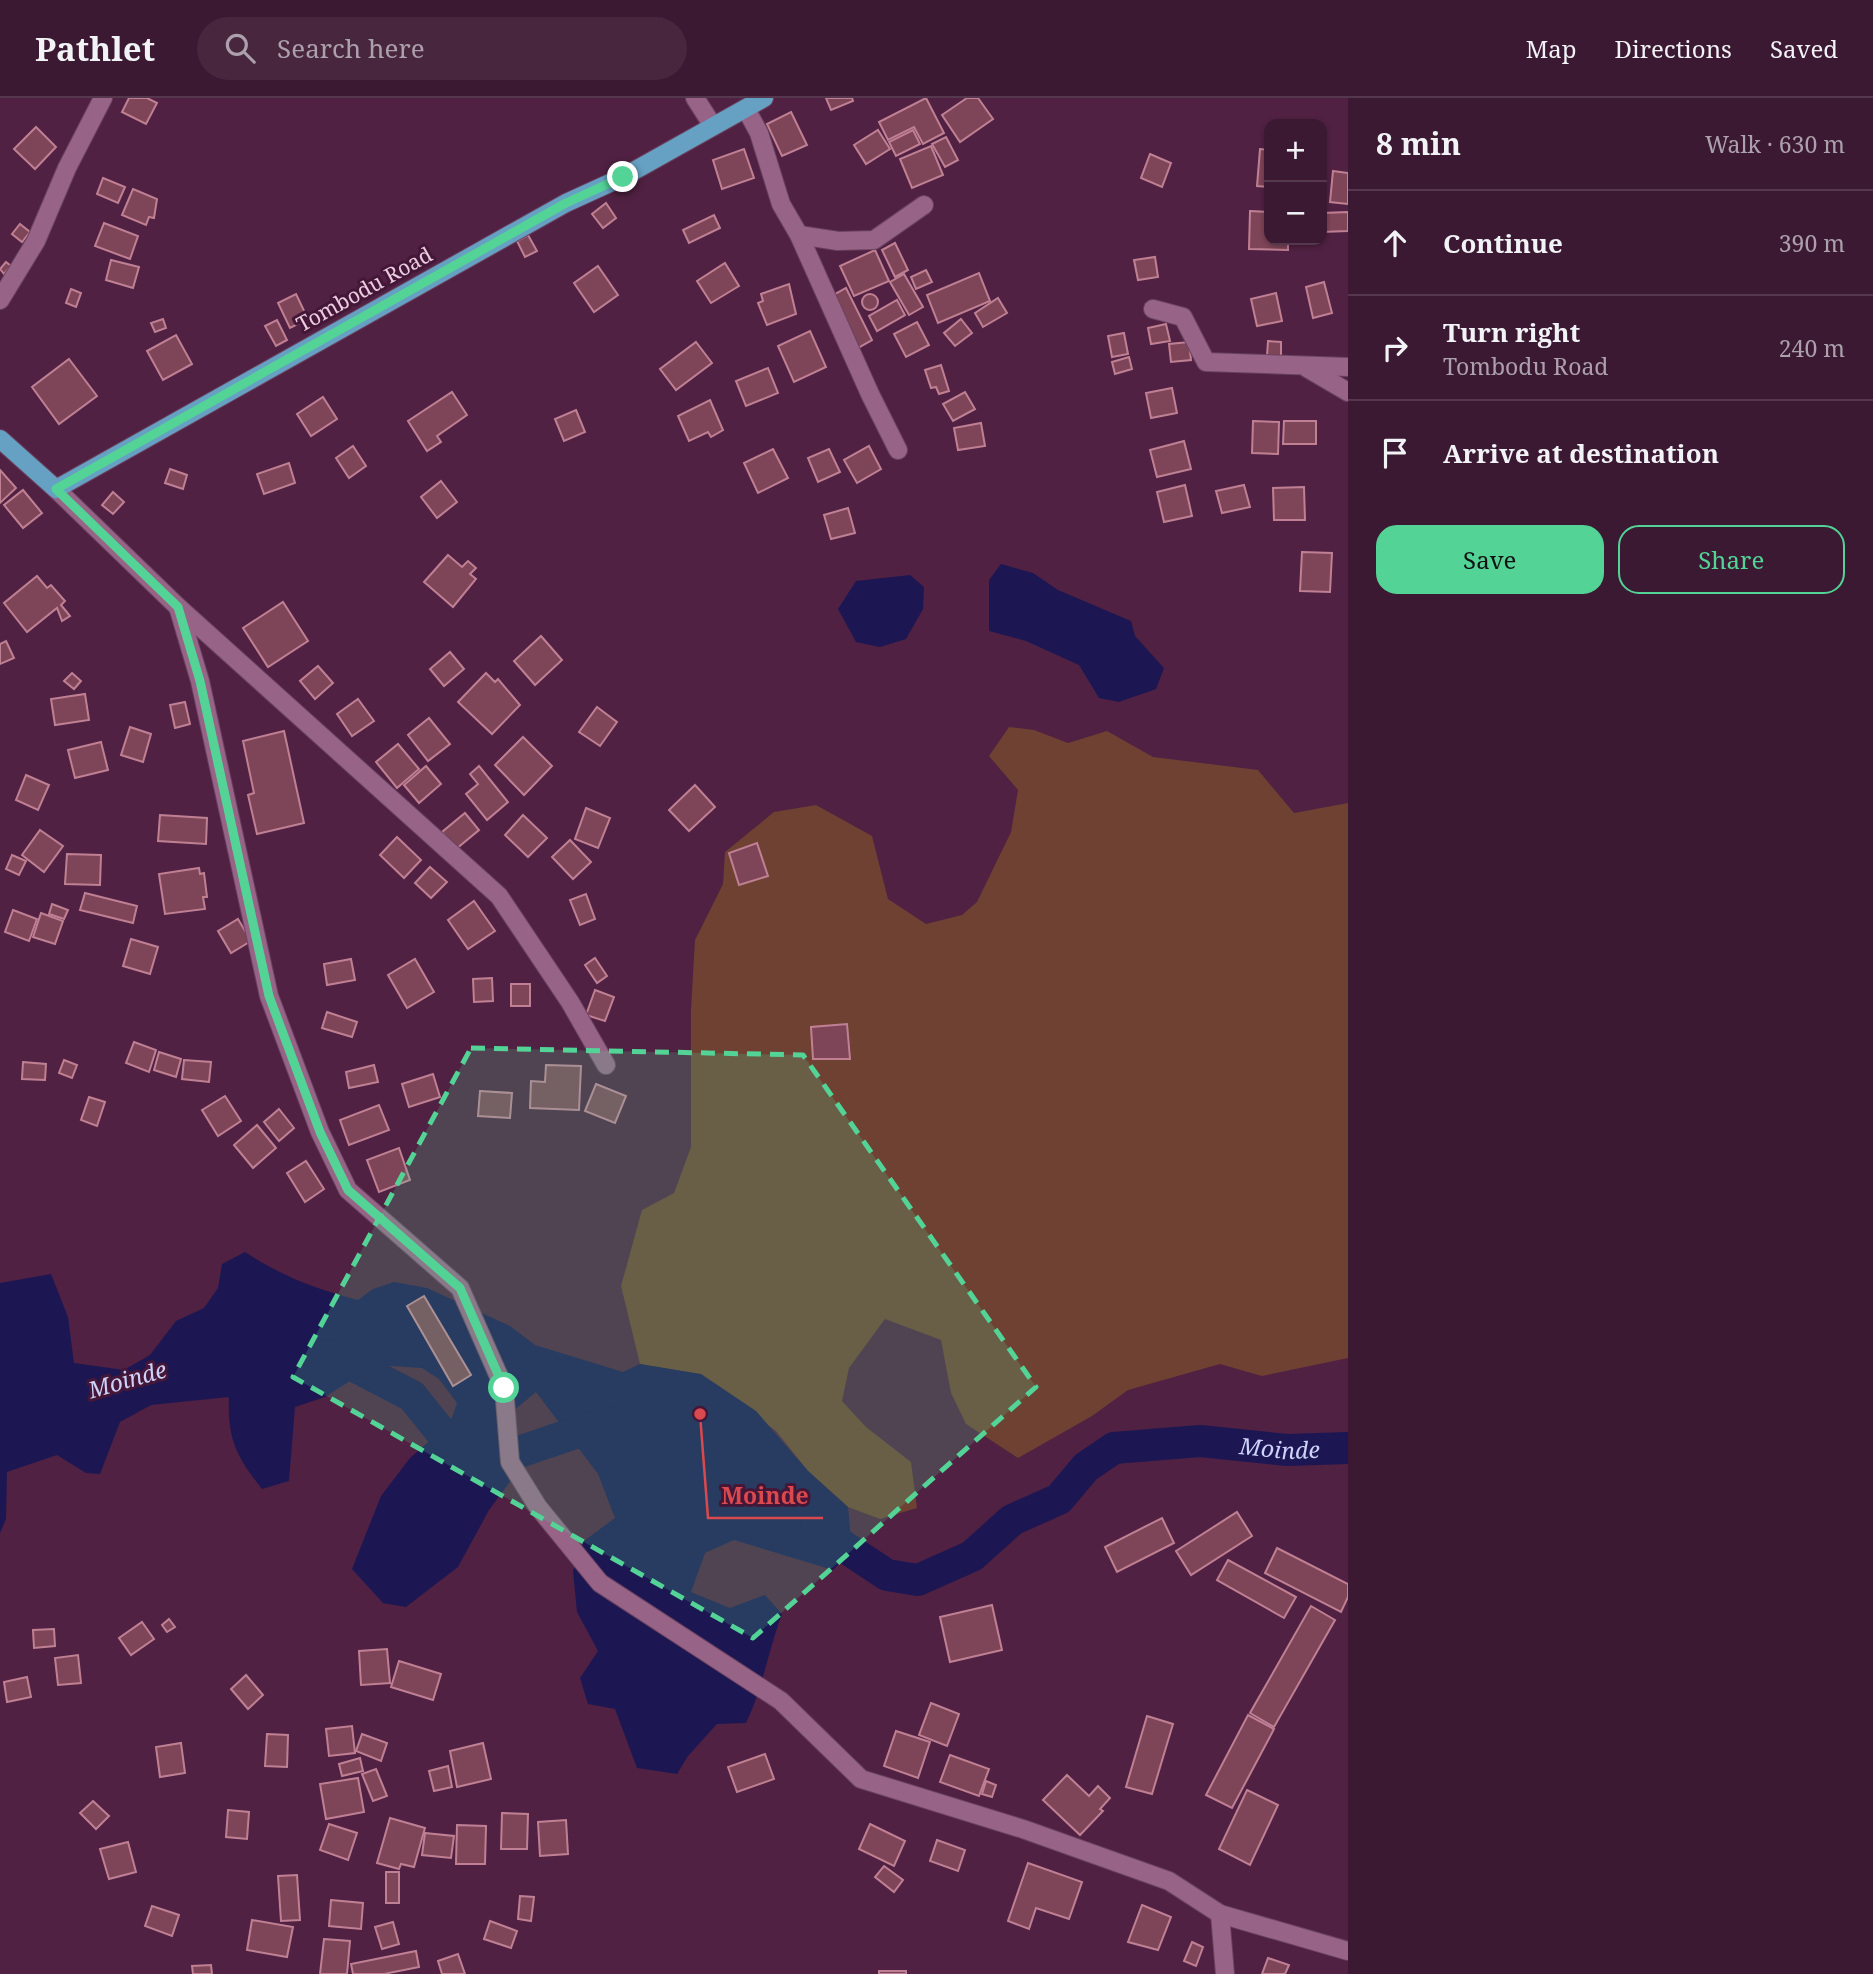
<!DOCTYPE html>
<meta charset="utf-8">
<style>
:root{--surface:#3c1932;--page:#47263e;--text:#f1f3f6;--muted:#aca0ac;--line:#55384d;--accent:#53d396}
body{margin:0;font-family:"Noto Serif",serif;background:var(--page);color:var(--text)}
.controls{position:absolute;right:21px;top:21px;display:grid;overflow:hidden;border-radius:14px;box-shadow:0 2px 5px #0004}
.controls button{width:63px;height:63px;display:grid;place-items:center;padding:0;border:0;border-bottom:2px solid var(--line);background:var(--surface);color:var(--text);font:35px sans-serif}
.stop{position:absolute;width:21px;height:21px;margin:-16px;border:5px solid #53d396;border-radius:50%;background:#fff}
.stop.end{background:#53d396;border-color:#fff;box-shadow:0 2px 7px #0008}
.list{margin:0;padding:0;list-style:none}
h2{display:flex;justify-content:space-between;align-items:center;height:91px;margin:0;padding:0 28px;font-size:30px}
h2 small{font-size:23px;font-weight:400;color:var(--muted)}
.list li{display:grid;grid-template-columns:46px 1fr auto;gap:21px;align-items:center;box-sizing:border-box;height:105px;padding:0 28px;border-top:2px solid var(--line)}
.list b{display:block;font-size:26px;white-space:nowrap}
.list p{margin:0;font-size:23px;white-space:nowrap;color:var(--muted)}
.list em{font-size:23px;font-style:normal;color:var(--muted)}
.actions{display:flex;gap:14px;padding:21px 28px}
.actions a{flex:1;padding:16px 0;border:2px solid var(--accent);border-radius:21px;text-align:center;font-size:24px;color:var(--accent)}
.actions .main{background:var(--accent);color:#111}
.icon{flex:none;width:38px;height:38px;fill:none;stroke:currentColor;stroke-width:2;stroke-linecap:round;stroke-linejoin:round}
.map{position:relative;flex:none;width:1348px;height:1876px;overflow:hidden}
header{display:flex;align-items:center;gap:42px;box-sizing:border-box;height:98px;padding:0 35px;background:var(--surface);border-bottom:2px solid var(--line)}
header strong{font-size:33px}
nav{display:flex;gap:38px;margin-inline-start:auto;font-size:24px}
.search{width:490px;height:63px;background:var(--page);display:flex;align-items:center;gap:18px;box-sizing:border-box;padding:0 24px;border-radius:38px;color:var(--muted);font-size:26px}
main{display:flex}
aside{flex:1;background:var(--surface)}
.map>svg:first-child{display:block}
.green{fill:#6e4132}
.water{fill:#1c1753}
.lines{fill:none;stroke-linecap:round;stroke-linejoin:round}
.river{stroke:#1c1753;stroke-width:32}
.building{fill:#7e4457;stroke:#c08094;stroke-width:2}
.minor-casing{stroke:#6a4260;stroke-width:20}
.major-casing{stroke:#6a4260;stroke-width:20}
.minor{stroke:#976386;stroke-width:18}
.major{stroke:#66a1c4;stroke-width:18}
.route{stroke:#53d396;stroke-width:9}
.marked{fill:#53d396;fill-opacity:0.2;stroke:#53d396;stroke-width:5;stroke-dasharray:14 9;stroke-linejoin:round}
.labels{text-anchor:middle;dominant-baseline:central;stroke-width:6;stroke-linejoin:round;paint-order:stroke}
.street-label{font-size:21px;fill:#ebcde0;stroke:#441738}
.water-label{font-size:23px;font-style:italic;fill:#ced2f9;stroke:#441738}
.leader{fill:none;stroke:#da494d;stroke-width:2.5}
.callout-dot{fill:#da494d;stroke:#441738;stroke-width:2.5}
.callout-label{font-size:23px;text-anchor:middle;font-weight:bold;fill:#da494d;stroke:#441738;stroke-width:6;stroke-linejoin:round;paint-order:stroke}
</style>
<header>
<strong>Pathlet</strong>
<div class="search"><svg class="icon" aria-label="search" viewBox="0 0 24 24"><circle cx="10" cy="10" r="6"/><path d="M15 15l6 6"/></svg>Search here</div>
<nav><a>Map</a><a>Directions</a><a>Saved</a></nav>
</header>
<main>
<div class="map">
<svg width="1348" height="1876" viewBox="0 0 1348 1876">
<rect width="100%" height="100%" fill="#502142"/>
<path class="green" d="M1009,629L1034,632L1068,645L1107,633L1153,659L1258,672L1294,715L1348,705V1260L1262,1278L1220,1266L1128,1292L1092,1318L1018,1360L966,1326L951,1295L941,1242L885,1221L849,1270L842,1303L866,1329L911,1364L917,1410L880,1421L848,1409L808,1373L776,1333L701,1277L640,1266L621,1188L642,1112L674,1095L691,1049V911L695,842L723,786L725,754L774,714L816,707L872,738L888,801L926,826L962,817L977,804L1011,734L1018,692L989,658Z"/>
<g class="water">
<path d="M1001,466L1033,475L1058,492L1131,523L1135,538L1164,570L1156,591L1119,604L1099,600L1079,567L1026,543L989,533V482Z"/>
<path d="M910,477L924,489L923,511L906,541L880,549L856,544L838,511L856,483Z"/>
<path d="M245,1154C282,1178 315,1191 358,1202L373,1191L394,1184L427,1190L510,1228L535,1247L623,1274L640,1266L701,1276L756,1313L808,1373L848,1409L852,1453L833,1472L734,1442L705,1455L691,1494L730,1510L765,1497L782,1516C768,1553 763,1590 746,1625L717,1626L688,1658L677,1676L637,1670L615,1611L588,1606L580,1580L598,1553L577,1514L573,1473L584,1443L615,1420L598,1376L536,1294L512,1314L520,1370L489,1412L458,1469L406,1509L383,1505L352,1471L381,1398L410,1360L450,1325L457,1305L439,1281L422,1270L375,1267L325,1299L295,1309L289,1383L262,1391C237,1359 227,1341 229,1299L151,1307L120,1324L100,1376L86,1375L57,1357L7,1374L6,1421L0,1435V1185L51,1176L68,1219L74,1265L124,1272L150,1257L176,1223L204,1210L218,1190L222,1166Z"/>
</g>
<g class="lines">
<g class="river">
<path d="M326,1257L339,1260L412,1298L470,1370L493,1372L510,1357L610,1323"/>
<path id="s1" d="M816,1430L887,1477L918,1482L972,1458L1012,1422L1059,1401L1086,1369L1114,1350L1200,1343L1287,1352L1348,1350"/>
</g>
</g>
<g class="building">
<path d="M129,0H147L157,5L146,26L122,14Z"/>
<path d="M826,0H852L853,3L831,12Z"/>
<path d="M926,0L944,35L923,46L914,29L888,42L879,24Z"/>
<path d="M967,0H978L993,21L960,44L942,17Z"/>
<path d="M791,14L807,47L782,58L767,26Z"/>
<path d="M36,29L56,49L35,71L14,51Z"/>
<path d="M878,32L890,51L866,66L854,47Z"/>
<path d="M913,32L920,46L896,58L889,44Z"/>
<path d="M946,39L958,62L945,69L932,46Z"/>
<path d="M931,48L943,77L912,90L900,61Z"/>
<path d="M744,51L754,80L722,91L713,62Z"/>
<path d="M1260,51L1269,52V89L1257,88Z"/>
<path d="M1150,56L1171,65L1162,89L1141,80Z"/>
<path d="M1333,73L1348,75V106L1330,104Z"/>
<path d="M103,80L125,89L118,105L97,96Z"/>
<path d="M133,91L157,101L154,120L149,119L146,127L122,117Z"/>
<path d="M606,105L616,120L603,130L592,116Z"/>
<path d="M1250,113L1269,114V142H1288V152L1249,151Z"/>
<path d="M1348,114V133L1322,134V115Z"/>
<path d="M714,117L720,130L689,145L683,132Z"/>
<path d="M104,125L138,138L130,161L95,148Z"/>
<path d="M20,126L30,134L22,144L12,136Z"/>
<path d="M528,137L537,153L525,159L517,143Z"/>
<path d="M895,145L908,172L895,179L882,152Z"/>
<path d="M875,152L889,183L854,198L840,168Z"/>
<path d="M1155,159L1158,179L1138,182L1134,162Z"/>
<path d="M111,162L139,169L133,190L106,182Z"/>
<path d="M6,164L11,168L4,176L0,171Z"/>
<path d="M725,165L739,188L711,205L697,183Z"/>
<path d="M598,168L618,197L594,214L574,185Z"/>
<path d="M926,172L932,184L916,191L911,179Z"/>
<path d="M979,175L990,203L938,225L927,197Z"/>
<path d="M904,176L923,209L909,217L890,184Z"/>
<path d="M1324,184L1332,215L1313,220L1306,189Z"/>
<path d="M789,186L796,216L767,227L758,205L763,203L761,196Z"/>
<path d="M846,190L872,242L856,251L830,199Z"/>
<path d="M71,191L81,195L76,209L66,205Z"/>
<path d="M1276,195L1282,223L1257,228L1251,201Z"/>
<circle cx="870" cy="204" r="8"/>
<path d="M296,196L308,221L290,230L278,205Z"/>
<path d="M998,200L1007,215L983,229L975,215Z"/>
<path d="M897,202L905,217L877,233L869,218Z"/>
<path d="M163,221L166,230L155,234L151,225Z"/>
<path d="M961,221L972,235L955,248L944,235Z"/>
<path d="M277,222L287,242L276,248L265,228Z"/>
<path d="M917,224L929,247L906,259L894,236Z"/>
<path d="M1166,226L1170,243L1151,246L1148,230Z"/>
<path d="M810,233L826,269L794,284L778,248Z"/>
<path d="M1124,235L1128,256L1112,259L1108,238Z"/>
<path d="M176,237L192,266L163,282L147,253Z"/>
<path d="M1268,243L1281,244V258H1267Z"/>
<path d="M696,244L712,265L676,292L660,271Z"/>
<path d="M1189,244L1191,262L1171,264L1169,246Z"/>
<path d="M1129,259L1132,271L1115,276L1112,264Z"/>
<path d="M69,261L97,298L59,326L32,289Z"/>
<path d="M941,267L949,293L939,296L936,289L931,290L925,272Z"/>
<path d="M768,270L778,295L746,308L736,283Z"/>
<path d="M1172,290L1177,315L1151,320L1146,295Z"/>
<path d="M452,294L467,317L437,338L441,344L427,353L408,323Z"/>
<path d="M965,294L975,311L953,323L943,306Z"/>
<path d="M323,299L337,321L311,338L297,316Z"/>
<path d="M710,302L723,332L711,339L708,334L689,343L678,318Z"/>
<path d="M576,312L585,334L564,343L555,321Z"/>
<path d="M1253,323L1279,324L1278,356L1252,355Z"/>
<path d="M1284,323H1316V346H1283Z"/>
<path d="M981,325L985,348L958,352L954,330Z"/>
<path d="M1184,343L1191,371L1157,379L1150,352Z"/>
<path d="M353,348L366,368L349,380L336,360Z"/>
<path d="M869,348L881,371L857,385L844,362Z"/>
<path d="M773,351L788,380L758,395L744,365Z"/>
<path d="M829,351L840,374L818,384L808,360Z"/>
<path d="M289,365L295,385L264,396L257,376Z"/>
<path d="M170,371L187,377L183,391L165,385Z"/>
<path d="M0,372L16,390L0,405Z"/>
<path d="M441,383L457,404L437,420L421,399Z"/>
<path d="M1185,387L1192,418L1164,424L1157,394Z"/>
<path d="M1244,387L1250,409L1222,415L1216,393Z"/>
<path d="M1304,389L1305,422H1274L1273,390Z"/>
<path d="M23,392L42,415L23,430L4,407Z"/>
<path d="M113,394L124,404L113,416L102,407Z"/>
<path d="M848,410L855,435L831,441L824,417Z"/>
<path d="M1302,454L1332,455L1330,494L1300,493Z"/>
<path d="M448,457L462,469L468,463L476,470L470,476L476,481L453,509L424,484Z"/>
<path d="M37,478L47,490L51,487L65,503L61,507L70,518L62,523L57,510L27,534L4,505Z"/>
<path d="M283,504L308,543L268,569L243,530Z"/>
<path d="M541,538L562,562L535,587L514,563Z"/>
<path d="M6,543L14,560L0,566V546Z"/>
<path d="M450,554L464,571L444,588L430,571Z"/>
<path d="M318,568L333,585L315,601L300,583Z"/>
<path d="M72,575L81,583L74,591L64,583Z"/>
<path d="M486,575L495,584L498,581L520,607L492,636L458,604Z"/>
<path d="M85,596L89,622L55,627L51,601Z"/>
<path d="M358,601L374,623L352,638L337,616Z"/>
<path d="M185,604L190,626L175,630L170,607Z"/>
<path d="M597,609L617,624L600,648L579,634Z"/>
<path d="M429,620L450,646L428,663L408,637Z"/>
<path d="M130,629L151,636L143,664L121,657Z"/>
<path d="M284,633L304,725L257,736L248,697L254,695L243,643Z"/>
<path d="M523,639L552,668L524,697L495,667Z"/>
<path d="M101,644L108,672L75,680L68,652Z"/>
<path d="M398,646L419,671L397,690L376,664Z"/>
<path d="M426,668L441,686L419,705L404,687Z"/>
<path d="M479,668L508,704L487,722L466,696L478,686L470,676Z"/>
<path d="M26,677L49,687L38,712L16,702Z"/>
<path d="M695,687L715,709L689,733L669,712Z"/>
<path d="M586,710L610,720L598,750L575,741Z"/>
<path d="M465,715L479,732L456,751L442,734Z"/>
<path d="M160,717L207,720L206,746L158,743Z"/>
<path d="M523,717L547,740L528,759L505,737Z"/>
<path d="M40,732L63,748L44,774L22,757Z"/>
<path d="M397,739L421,762L404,780L380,757Z"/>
<path d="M570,742L591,764L573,781L552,759Z"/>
<path d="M757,745L768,778L739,787L729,755Z"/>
<path d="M67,756L101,757L100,787L65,786Z"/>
<path d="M12,757L26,763L19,777L6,771Z"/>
<path d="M430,769L447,784L431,800L415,785Z"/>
<path d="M199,770L200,776L204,775L207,799H203L205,811L165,816L159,776Z"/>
<path d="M85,795L137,808L133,825L80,812Z"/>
<path d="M586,796L595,821L580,827L570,802Z"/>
<path d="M474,803L495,833L468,851L448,822Z"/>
<path d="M52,806L68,812L64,821L49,816Z"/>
<path d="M13,812L37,821L29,843L5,834Z"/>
<path d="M41,815L63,823L55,846L33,839Z"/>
<path d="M238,821L251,843L231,855L218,833Z"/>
<path d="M131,841L158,849L150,876L123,868Z"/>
<path d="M595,860L607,878L597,885L585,867Z"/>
<path d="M351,861L355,882L327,887L324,866Z"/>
<path d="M415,861L434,894L407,910L388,877Z"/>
<path d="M492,880L493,903L474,904L473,881Z"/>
<rect x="511" y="886" width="19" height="22"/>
<path d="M595,892L614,899L605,923L586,917Z"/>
<path d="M327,914L357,924L352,939L322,930Z"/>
<path d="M847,926L850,961H813L811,929Z"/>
<path d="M134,944L156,952L149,974L126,965Z"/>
<path d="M159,954L181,961L176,979L154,972Z"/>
<path d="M64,962L77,967L72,980L59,975Z"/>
<path d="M184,962L211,964L209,984L182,981Z"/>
<path d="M23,964L46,966L45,982L22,981Z"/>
<path d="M374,967L378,984L349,990L346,974Z"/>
<path d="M546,967L581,968L579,1012L530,1010L531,983L545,984Z"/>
<path d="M433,976L440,999L409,1009L402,986Z"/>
<path d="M596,986L626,998L615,1025L585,1013Z"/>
<path d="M480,993L512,995L510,1020L478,1018Z"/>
<path d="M225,998L241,1023L218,1038L202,1012Z"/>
<path d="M89,999L105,1004L97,1028L81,1022Z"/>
<path d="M379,1007L389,1032L349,1047L340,1022Z"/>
<path d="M279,1011L294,1030L279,1043L264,1024Z"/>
<path d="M257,1027L276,1050L253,1070L234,1047Z"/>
<path d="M399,1050L410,1082L379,1094L367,1062Z"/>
<path d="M306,1063L324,1091L305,1104L287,1075Z"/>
<path d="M424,1198L471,1277L453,1288L407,1208Z"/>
<path d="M1237,1414L1252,1438L1191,1477L1176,1453Z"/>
<path d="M1162,1420L1174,1445L1117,1474L1105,1449Z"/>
<path d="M1277,1450L1348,1486V1499L1341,1514L1265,1475Z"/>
<path d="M1228,1462L1296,1499L1284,1520L1217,1482Z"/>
<path d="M992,1507L1002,1552L950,1564L940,1519Z"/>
<path d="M1311,1508L1335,1522L1274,1629L1250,1615Z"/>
<path d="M169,1521L175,1529L167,1534L162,1527Z"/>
<path d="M142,1524L154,1541L131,1557L119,1540Z"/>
<path d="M54,1531L55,1548L34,1550L33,1532Z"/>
<path d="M387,1551L390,1585L361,1587L359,1553Z"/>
<path d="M78,1557L81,1585L58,1587L55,1560Z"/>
<path d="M399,1563L441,1576L433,1602L391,1589Z"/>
<path d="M246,1577L263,1597L248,1611L231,1591Z"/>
<path d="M27,1579L31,1599L7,1604L4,1584Z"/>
<path d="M931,1605L959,1616L947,1648L919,1637Z"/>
<path d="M1248,1617L1274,1631L1232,1710L1206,1697Z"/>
<path d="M1147,1618L1173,1626L1152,1696L1126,1689Z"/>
<path d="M352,1628L355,1655L329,1658L326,1631Z"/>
<path d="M896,1633L930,1644L918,1680L884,1668Z"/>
<path d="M267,1636L288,1637L287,1669L265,1668Z"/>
<path d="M362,1636L387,1645L381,1663L356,1653Z"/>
<path d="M181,1645L185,1675L160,1679L156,1649Z"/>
<path d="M483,1645L491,1681L457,1689L450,1653Z"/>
<path d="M765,1656L774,1681L737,1694L728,1669Z"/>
<path d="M950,1657L989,1671L979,1698L940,1684Z"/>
<path d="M360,1660L363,1673L342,1678L339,1666Z"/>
<path d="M448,1668L452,1689L434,1693L429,1673Z"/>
<path d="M376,1671L387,1698L373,1703L362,1676Z"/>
<path d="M1067,1677L1089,1698L1098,1688L1110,1700L1100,1711L1103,1713L1080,1737L1043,1702Z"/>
<path d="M358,1680L364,1714L326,1721L320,1686Z"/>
<path d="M986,1683L996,1687L992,1699L982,1696Z"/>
<path d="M1247,1692L1278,1707L1250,1767L1219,1751Z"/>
<path d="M93,1703L109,1718L96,1731L80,1715Z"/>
<path d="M228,1712L249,1714L247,1741L226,1739Z"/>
<path d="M502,1715L528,1716L527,1751H501Z"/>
<path d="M390,1720L425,1730L414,1769L401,1766L399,1771L377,1765Z"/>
<path d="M566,1722L568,1756L540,1758L538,1724Z"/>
<path d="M329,1726L357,1735L348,1762L320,1752Z"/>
<path d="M870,1726L905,1743L894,1768L859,1751Z"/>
<path d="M457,1727L486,1728L485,1766H456Z"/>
<path d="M425,1735L454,1738L451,1760L422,1757Z"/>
<path d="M937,1742L965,1752L958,1773L930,1763Z"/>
<path d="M128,1744L136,1774L109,1781L100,1751Z"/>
<path d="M1028,1765L1082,1784L1069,1821L1036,1810L1029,1831L1008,1823Z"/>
<path d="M884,1768L903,1782L894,1794L875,1779Z"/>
<rect x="386" y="1774" width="13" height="31"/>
<path d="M297,1777L300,1822L281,1823L278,1778Z"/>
<path d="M520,1798L534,1799L531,1823L518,1821Z"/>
<path d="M331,1802L363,1805L361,1831L329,1828Z"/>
<path d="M1142,1807L1171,1819L1158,1852L1128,1844Z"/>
<path d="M152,1808L179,1817L172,1838L145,1828Z"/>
<path d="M252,1822L293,1829L287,1859L247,1852Z"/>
<path d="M490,1823L517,1833L511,1850L484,1841Z"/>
<path d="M393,1824L399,1846L382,1851L375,1829Z"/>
<path d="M324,1841L350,1843L347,1876H320Z"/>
<path d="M1192,1844L1203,1849L1196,1868L1184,1863Z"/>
<path d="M416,1853L419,1869L384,1876H353L351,1866Z"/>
<path d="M458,1856L465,1876H442L438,1863Z"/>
<path d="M1268,1860L1289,1867L1285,1876H1262Z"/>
<path d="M211,1867L212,1876H193L192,1868Z"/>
<rect x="879" y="1873" width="27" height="3"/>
</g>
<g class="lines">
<g class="minor-casing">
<g id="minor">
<path d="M695,0L713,28"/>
<path d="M746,11L759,35L781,106L799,137L870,296L898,352"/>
<path d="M799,137L838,143L874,142L924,107"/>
<path d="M0,202L36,143L67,70L103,0"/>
<path d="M1153,211L1183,219L1206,264L1348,269"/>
<path d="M1307,270L1348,294"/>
<path d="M56,391L178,509L499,798L570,904L606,967"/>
<path d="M178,509L200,583L269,898L320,1034L348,1092L460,1190L504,1290L510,1364L538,1409L600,1485L781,1603L861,1681L1023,1731L1169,1783L1220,1816L1348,1853"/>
<path d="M1220,1816L1225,1876"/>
</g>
</g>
<g class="major-casing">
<path id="major" d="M0,341L56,391L566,105L623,79L764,0"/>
</g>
<use href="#minor" class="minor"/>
<use href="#major" class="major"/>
</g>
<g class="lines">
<path class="route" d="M504,1290L460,1190L348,1092L320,1034L269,898L200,583L178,509L56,391L566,105L623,79"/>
</g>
<path class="marked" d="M471,950L803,957L1036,1289L753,1540L293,1279Z"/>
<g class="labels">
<g class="street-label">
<text transform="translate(364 191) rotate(-29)">Tombodu Road</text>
</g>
<g class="water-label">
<text transform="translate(127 1281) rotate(-16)">Moinde</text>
<text stroke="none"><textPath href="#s1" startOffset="523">Moinde</textPath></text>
</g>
</g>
<path class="leader" d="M700 1316L708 1420H823"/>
<circle class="callout-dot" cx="700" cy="1316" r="7"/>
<g class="callout-label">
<text x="765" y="1406">Moinde</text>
</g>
</svg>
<div class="controls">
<button>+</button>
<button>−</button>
</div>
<div class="stop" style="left:504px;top:1290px"></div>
<div class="stop end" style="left:623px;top:79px"></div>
</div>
<aside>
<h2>8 min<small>Walk · 630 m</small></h2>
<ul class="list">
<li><svg class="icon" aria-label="ahead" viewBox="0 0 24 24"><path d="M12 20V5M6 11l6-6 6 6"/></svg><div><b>Continue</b></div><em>390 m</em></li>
<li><svg class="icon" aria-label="right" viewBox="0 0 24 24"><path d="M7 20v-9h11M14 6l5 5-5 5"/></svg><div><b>Turn right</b><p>Tombodu Road</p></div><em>240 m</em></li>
<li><svg class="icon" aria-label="arrive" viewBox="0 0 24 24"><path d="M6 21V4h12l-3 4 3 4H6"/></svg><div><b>Arrive at destination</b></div></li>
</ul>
<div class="actions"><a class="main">Save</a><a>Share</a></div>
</aside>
</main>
